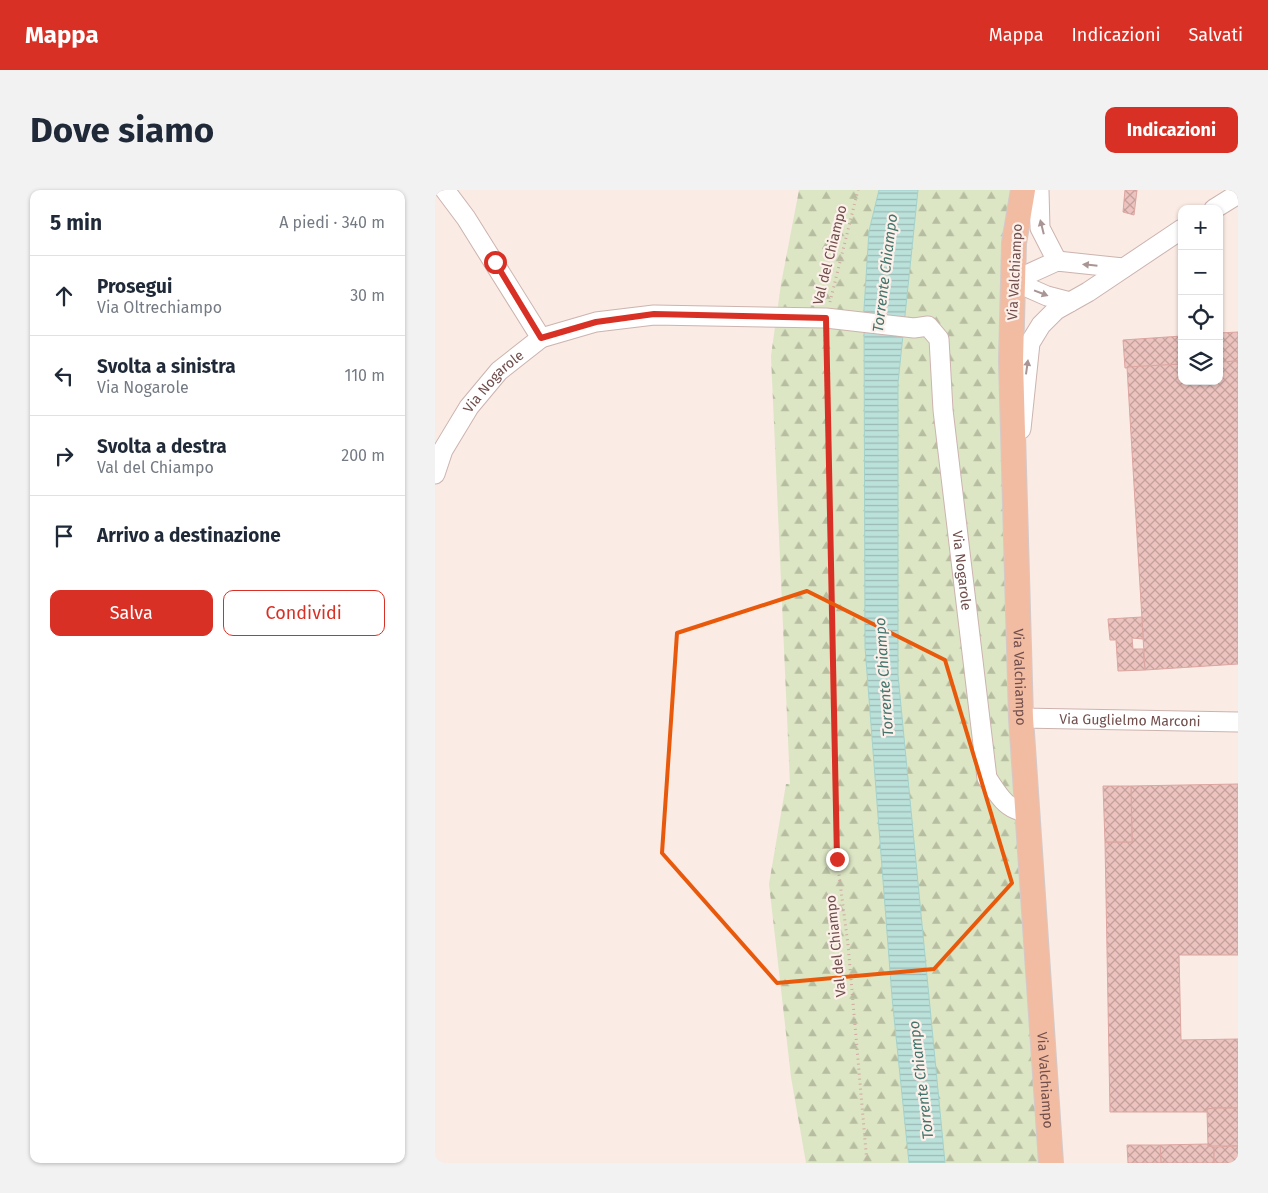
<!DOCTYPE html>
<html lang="it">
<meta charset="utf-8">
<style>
:root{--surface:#fff;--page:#f2f2f3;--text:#1f2937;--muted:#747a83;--line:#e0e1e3;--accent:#d93025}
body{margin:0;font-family:"Fira Sans",sans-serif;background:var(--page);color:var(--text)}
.controls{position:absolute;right:15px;top:15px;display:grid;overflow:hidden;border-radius:10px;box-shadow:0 1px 4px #0004}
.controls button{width:45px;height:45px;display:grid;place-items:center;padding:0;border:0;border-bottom:1px solid var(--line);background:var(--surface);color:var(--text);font:25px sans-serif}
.stop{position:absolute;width:15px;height:15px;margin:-11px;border:4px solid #d93025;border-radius:50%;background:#fff}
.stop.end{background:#d93025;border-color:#fff;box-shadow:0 1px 5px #0008}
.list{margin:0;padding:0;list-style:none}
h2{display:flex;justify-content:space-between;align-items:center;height:65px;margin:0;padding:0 20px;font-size:21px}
h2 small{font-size:16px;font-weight:400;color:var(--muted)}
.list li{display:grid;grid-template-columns:32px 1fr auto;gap:15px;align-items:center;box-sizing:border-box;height:80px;padding:0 20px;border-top:1px solid var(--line)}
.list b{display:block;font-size:19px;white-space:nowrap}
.list p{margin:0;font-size:16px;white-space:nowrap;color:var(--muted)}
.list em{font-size:16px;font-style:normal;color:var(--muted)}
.actions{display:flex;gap:10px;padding:15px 20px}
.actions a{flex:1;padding:11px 0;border:1px solid var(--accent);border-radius:10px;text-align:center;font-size:18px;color:var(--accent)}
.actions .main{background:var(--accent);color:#fff}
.icon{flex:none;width:28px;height:28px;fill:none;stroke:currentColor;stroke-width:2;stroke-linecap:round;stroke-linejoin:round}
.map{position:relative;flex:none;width:803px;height:973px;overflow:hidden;border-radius:10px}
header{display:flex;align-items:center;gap:30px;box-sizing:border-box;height:70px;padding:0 25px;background:var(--accent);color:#fff}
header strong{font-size:24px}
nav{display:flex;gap:28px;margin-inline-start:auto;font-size:18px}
.intro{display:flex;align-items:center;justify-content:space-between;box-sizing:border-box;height:120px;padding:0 30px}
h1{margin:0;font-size:35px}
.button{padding:12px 22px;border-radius:10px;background:var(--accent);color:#fff;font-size:18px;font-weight:700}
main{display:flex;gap:30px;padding:0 30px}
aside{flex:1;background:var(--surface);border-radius:10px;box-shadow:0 1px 4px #0004}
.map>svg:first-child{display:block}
.forest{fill:url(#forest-firs)}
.water{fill:url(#water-rules);stroke:#a2d2cb}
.building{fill:url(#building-cross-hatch);stroke:#dda5a0}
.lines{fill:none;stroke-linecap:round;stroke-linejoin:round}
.minor-casing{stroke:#ccb3af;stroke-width:21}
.major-casing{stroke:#d4cac9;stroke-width:26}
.path{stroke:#d1a6a2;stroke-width:3;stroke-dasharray:1 4;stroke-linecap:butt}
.minor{stroke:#fff;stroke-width:19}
.major{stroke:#f2bca3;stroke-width:24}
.oneway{fill:#a99594}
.route{stroke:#d93025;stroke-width:6}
.marked{fill:none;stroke:#e8590c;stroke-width:4;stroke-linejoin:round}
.labels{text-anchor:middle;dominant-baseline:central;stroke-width:4.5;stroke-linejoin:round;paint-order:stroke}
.street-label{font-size:14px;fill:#704e4c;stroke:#fdf0ea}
.water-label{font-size:15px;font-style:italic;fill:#42746c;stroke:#fdf0ea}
</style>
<header>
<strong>Mappa</strong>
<nav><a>Mappa</a><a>Indicazioni</a><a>Salvati</a></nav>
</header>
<div class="intro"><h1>Dove siamo</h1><a class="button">Indicazioni</a></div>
<main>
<aside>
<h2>5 min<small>A piedi · 340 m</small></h2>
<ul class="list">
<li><svg class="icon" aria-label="ahead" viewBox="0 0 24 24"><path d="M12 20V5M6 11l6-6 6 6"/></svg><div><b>Prosegui</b><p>Via Oltrechiampo</p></div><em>30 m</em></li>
<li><svg class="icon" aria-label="left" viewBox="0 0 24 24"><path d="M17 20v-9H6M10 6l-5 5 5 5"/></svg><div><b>Svolta a sinistra</b><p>Via Nogarole</p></div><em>110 m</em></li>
<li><svg class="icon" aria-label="right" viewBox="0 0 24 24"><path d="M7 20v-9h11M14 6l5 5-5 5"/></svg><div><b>Svolta a destra</b><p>Val del Chiampo</p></div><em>200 m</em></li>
<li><svg class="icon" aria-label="arrive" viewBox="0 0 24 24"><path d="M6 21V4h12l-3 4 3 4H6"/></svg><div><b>Arrivo a destinazione</b></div></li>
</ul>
<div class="actions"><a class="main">Salva</a><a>Condividi</a></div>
</aside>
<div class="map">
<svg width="803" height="973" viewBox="0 0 803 973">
<defs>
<pattern id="forest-firs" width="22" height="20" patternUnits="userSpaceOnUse" patternTransform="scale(1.25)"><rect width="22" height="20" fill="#dce6c4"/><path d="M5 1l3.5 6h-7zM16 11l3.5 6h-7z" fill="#b7bda1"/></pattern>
<pattern id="water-rules" width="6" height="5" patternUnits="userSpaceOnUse" patternTransform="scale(1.25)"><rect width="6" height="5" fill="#bbe1db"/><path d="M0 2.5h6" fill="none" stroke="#9cb9b4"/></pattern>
<pattern id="building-cross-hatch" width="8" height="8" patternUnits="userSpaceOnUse" patternTransform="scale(1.25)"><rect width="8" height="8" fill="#ecc3be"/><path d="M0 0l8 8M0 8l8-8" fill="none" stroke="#c4a19d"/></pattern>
</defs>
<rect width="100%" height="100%" fill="#faebe4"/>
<g class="forest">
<path d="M364,0H444L434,41L429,119L430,457L457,807L474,973H371L356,887L334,694L351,594H355L336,166L346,94Z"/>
<path d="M483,0H582L570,149L618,973H510L463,485V193Z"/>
</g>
<path class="water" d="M444,0H483L463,193V485L510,973H474L457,807L430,457L429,119L434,41Z"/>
<g class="building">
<path d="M690,0H702L699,25L688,22Z"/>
<path d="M803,142V171L784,172V143Z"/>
<path d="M747,146V174L690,178L688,150Z"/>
<path d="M803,171V474L710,480L692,177L747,174V191H784V172Z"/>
<path d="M707,427L708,449L697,448L698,459H708L710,480L683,481L681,450H675L673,429Z"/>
<path d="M803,594V765H744L746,850L803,849V918H779L772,919V922H675L670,652H697L696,596Z"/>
<path d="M668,596H696L697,652H670Z"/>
<path d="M779,918H803V956H773L772,919Z"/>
<path d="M773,954V956L779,957V973H726L725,955Z"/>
<path d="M692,955H725L726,973H693Z"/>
<path d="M803,956V973H779V957Z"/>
</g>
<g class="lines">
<g class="minor-casing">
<g id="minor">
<path d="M10,0L31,28L106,148"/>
<path d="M604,0L605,38L622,71"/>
<path d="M779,19L803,4"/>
<path d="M578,91L622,71L688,78"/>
<path d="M578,91L612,106L635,112"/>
<path d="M586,239L595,153L606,135L621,120L653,102L747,39"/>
<path id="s1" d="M0,284L8,260L34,217L64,181L106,148L161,132L219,125L391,128L479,138L493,136L504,149L508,220L552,588C563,604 571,621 593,622"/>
<path id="s2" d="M586,528L803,532"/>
</g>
</g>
<g class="major-casing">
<g id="major">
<path id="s3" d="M588,0L579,53L576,171L586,528L616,973"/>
</g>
</g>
<g class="path">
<path d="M395,112L423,0"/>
<path d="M390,145L402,669L413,755L432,973"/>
</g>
<use href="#minor" class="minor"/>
<use href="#major" class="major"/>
</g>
<defs><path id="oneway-solid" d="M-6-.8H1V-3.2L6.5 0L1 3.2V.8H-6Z" transform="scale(1.25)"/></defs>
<g class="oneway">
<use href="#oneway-solid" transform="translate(607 37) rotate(-104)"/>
<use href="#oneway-solid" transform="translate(655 75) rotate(-174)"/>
<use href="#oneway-solid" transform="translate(606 103) rotate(21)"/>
<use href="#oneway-solid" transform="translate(592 177) rotate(-82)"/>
</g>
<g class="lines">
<path class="route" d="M60,72L106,148L161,132L219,124L391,128L402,669"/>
</g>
<path class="marked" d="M372,401L510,470L577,693L499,779L342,793L227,663L242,443Z"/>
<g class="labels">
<g class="street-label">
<text transform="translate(395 65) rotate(-76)">Val del Chiampo</text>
<text transform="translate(580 82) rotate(-87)">Via Valchiampo</text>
<text stroke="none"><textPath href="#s1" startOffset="111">Via Nogarole</textPath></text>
<text stroke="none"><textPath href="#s1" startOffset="816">Via Nogarole</textPath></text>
<text stroke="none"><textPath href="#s3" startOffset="488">Via Valchiampo</textPath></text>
<text stroke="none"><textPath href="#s2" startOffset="109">Via Guglielmo Marconi</textPath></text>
<text transform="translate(401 756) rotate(-96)">Val del Chiampo</text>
<text stroke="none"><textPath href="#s3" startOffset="892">Via Valchiampo</textPath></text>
</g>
<g class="water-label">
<text transform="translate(450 83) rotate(-83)">Torrente Chiampo</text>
<text transform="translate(449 487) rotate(-94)">Torrente Chiampo</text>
<text transform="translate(486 890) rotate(-97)">Torrente Chiampo</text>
</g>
</g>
</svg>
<div class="controls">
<button>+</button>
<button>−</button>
<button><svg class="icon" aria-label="locate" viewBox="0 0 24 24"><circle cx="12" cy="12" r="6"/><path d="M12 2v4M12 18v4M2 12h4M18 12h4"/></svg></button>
<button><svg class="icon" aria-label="layers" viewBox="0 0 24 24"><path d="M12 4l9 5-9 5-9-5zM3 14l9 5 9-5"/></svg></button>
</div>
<div class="stop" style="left:60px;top:72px"></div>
<div class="stop end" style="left:402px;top:669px"></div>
</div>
</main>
